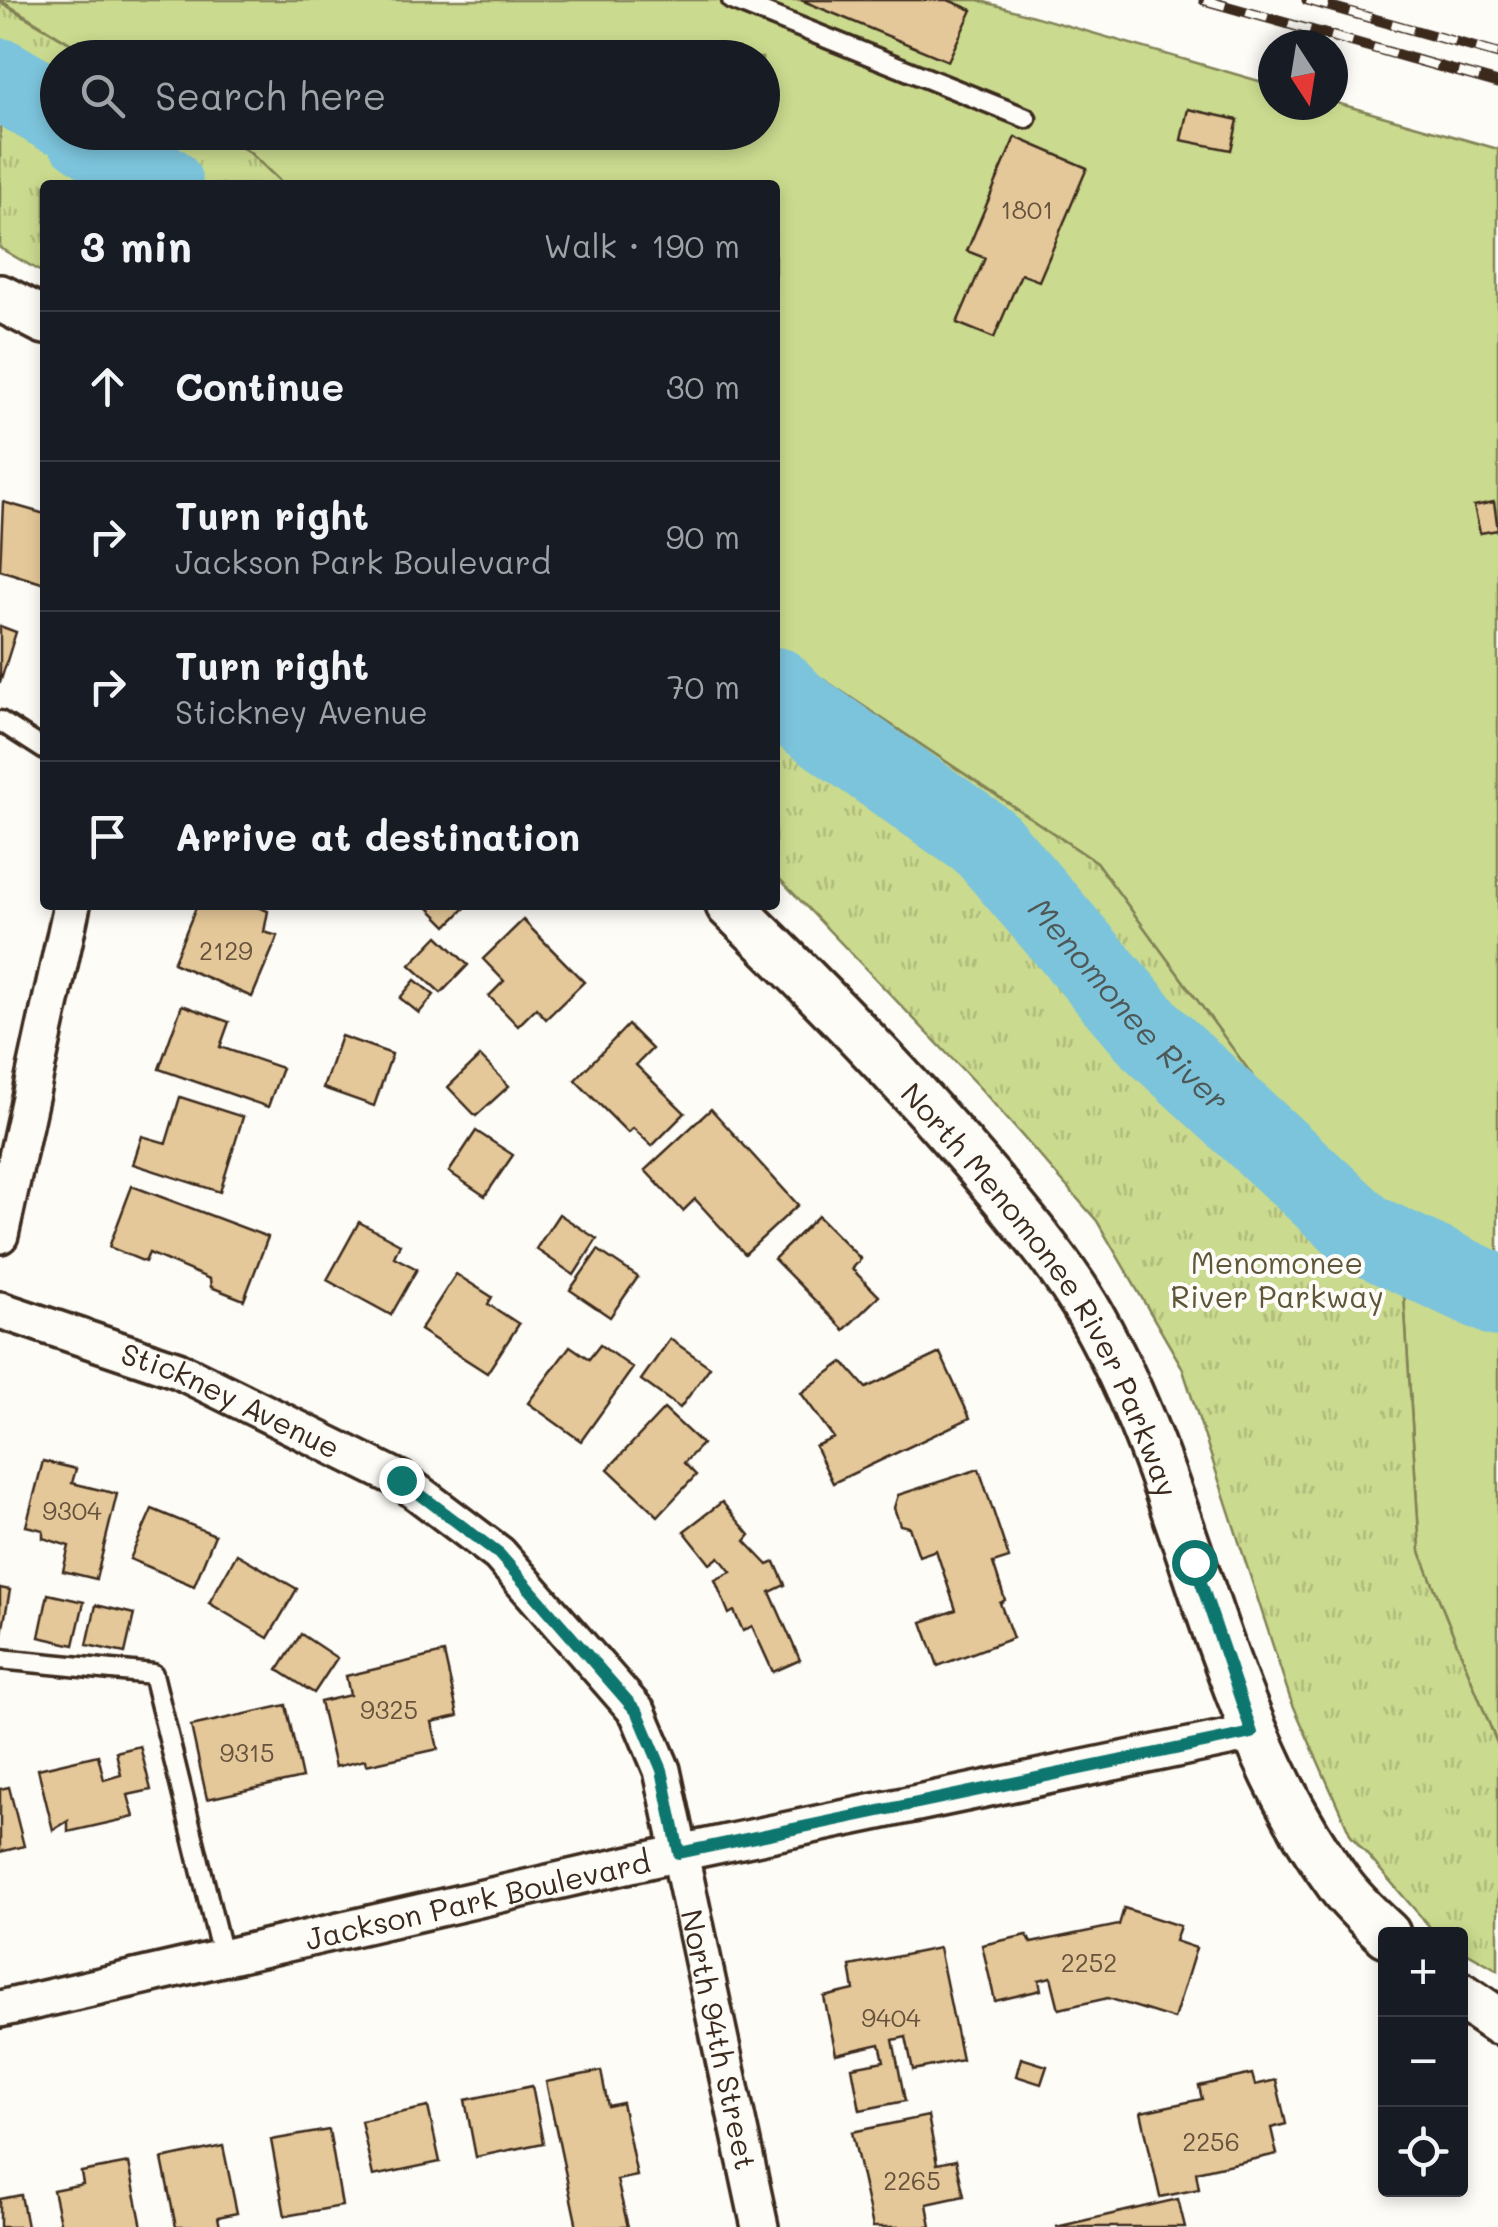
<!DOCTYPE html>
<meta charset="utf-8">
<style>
:root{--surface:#171b24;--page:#20242c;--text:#f1f3f6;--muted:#9ea1a6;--line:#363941}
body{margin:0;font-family:Mali,sans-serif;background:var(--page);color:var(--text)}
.controls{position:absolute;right:30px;bottom:30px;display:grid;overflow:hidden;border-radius:10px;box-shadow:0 5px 15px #0003}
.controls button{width:90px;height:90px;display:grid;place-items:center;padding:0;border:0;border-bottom:2px solid var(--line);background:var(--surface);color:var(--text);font:50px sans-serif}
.compass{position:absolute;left:1258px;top:30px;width:90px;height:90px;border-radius:50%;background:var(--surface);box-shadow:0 5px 15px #0003;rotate:168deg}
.stop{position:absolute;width:30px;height:30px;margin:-22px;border:8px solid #0f766e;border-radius:50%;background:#fff}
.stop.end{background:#0f766e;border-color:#fff;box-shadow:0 2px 10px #0008}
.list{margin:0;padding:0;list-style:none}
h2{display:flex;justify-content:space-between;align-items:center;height:130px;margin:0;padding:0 40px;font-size:42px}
h2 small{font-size:32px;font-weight:400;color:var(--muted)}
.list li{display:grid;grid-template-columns:65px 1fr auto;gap:30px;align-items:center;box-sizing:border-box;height:150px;padding:0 40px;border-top:2px solid var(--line)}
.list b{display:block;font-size:38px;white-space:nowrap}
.list p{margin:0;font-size:32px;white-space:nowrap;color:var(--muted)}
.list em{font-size:32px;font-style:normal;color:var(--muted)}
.icon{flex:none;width:55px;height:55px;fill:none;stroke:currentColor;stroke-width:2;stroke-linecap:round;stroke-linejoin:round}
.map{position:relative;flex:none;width:1498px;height:2227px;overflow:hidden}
.search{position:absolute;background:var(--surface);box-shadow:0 5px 15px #0003;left:40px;top:40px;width:740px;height:110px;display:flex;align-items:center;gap:25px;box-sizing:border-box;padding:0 35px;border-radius:55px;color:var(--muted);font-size:38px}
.panel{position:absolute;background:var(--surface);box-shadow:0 5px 15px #0003;left:40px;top:180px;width:740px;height:730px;border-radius:10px}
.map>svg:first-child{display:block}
.grass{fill:#cada8e;stroke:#828256;stroke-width:2.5}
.park{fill:url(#park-tufts);stroke:#828256;stroke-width:2.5}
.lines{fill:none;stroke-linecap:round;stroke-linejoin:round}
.river{stroke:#7bc4dc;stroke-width:82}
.building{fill:#e5c899;stroke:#3b2a1e;stroke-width:2.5}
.service-casing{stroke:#3b2a1e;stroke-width:25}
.minor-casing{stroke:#3b2a1e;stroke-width:42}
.tertiary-casing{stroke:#3b2a1e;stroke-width:52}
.service{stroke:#fdfcf7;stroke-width:18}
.minor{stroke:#fdfcf7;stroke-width:35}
.tertiary{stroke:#fdfcf7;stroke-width:45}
.rail-casing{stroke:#3b2a1e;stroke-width:11}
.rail{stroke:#fdfcf7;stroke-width:8;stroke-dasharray:22;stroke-linecap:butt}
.route{stroke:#0f766e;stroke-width:12}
.labels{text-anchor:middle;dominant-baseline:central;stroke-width:8;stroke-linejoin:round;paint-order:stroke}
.number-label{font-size:25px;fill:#66523d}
.park-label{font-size:30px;fill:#5f563a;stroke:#fdfcf7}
.street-label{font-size:30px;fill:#3b2a1e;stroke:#fdfcf7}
.water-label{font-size:32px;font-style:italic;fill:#4e5857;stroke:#fdfcf7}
</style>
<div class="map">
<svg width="1498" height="2227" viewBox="0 0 1498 2227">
<defs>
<pattern id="park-tufts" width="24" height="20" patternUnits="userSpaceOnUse" patternTransform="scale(2.5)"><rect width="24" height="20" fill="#cada8e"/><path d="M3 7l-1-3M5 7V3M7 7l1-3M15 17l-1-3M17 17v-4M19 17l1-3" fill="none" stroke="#aebb7a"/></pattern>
</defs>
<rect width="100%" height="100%" fill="#fdfcf7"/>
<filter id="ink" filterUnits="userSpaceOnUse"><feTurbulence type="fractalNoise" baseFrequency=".01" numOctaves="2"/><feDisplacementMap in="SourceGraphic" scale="20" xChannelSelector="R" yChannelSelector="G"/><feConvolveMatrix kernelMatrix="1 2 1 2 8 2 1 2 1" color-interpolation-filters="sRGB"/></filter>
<g filter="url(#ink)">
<path class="grass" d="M0,0H978L1273,85V105H1333V102L1498,149V1746L1420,1552L1399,1216L1285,1120L1096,862L775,647V185H284L249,152L217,133L762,132V58L93,57Z"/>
<g class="park">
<path d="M0,2L93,57L58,58V132L217,133L249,152L284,185H45V274L0,248Z"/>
<path d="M775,647L1096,862L1285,1120L1399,1216L1420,1552L1498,1746V1970L1461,1949L1460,1934H1436L1351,1836L1290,1698L1182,1367L1097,1221L980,1088L775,874Z"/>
</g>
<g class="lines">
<g class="river">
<path d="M0,79L58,113"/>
<path d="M85,132L162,185"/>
<path id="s1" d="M775,688L795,708L985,842L1154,1039L1365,1234L1498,1296"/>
</g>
</g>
<g class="building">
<path d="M801,0H948L972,10L948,61Z"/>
<path d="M1188,109L1238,120L1231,150L1181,140Z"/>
<path d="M1015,137L1087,168L1039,281L1021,274L994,338L957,323L985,258L967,251Z"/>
<path d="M3,502L45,514V584L0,570Z"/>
<path d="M1494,502L1498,530L1480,533L1474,506Z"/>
<path d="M0,626L16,632L0,683Z"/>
<path d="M197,905H252L268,911L264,932L278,936L252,997L173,963Z"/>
<path d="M426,905H468L447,926Z"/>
<path d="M523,920L584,982L546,1019L536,1008L518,1026L489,996L504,981L483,959Z"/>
<path d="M438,936L468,965L441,993L410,965Z"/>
<path d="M415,980L434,995L419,1013L400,998Z"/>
<path d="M182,1005L229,1022L220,1047L282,1068L268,1107L159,1069Z"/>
<path d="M628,1025L652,1049L636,1065L685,1113L652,1146L633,1128L628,1133L575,1080Z"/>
<path d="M341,1036L392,1054L374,1106L323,1088Z"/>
<path d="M480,1056L509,1086L476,1116L448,1087Z"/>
<path d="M180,1097L243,1117L220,1192L133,1164L142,1136L166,1143Z"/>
<path d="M711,1109L798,1205L745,1254L695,1199L683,1211L645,1170Z"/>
<path d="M476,1131L513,1155L485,1196L449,1172Z"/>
<path d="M132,1186L268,1237L244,1300L211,1287L210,1279L149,1253L145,1262L109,1247Z"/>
<path d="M559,1214L597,1239L574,1275L536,1249Z"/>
<path d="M818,1216L861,1259L852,1269L879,1296L844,1330L774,1259Z"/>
<path d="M359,1222L400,1244L394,1257L417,1269L391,1315L327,1280Z"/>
<path d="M598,1250L638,1277L610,1317L570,1290Z"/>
<path d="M456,1274L492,1297L488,1304L519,1324L487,1373L420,1330Z"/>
<path d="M670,1339L710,1367L680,1408L641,1380Z"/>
<path d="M600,1345L633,1368L581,1441L528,1403L570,1346L589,1359Z"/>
<path d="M940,1353L970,1418L833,1483L815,1446L834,1438L801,1393L843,1362L866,1388Z"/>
<path d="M664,1409L702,1444L684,1463L696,1475L658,1516L608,1469Z"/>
<path d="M43,1461L76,1469L72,1483L117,1494L96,1579L63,1571L69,1546L43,1538V1530L26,1526Z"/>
<path d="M979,1469L1009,1558L993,1563L1005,1600L1000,1603L1013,1638L938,1666L922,1622L956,1610L936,1550L919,1556L909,1527L900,1525L894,1508L898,1495Z"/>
<path d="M722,1502L750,1535L745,1541L768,1565L775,1562L785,1585L770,1592L800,1660L773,1672L752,1626L743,1631L734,1611L729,1614L715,1580L731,1572L719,1557L710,1564L684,1531Z"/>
<path d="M152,1509L215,1535L194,1586L130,1559Z"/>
<path d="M237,1554L297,1589L268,1638L209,1603Z"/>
<path d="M0,1588L10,1590L2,1633H0Z"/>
<path d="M48,1594L84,1602L74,1645L39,1637Z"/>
<path d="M96,1605L134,1614L125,1653L87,1645Z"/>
<path d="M301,1634L337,1658L314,1693L278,1670Z"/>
<path d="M444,1653L458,1716L432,1722L438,1749L366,1765L365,1760L335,1767L320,1702L350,1695L346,1676Z"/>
<path d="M286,1705L302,1778L207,1799L191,1726Z"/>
<path d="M140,1746L151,1790L128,1795L134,1817L68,1832V1821L53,1830L38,1769L98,1755L104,1780L121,1775L116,1752Z"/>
<path d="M9,1787L24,1846L0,1852V1789Z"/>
<path d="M1124,1908L1180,1926L1175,1941L1196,1948L1174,2019L1108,1998L1059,2009L1051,1977L1039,1980L1041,1990L995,2001L982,1945L1027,1935L1031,1943L1119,1925Z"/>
<path d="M939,1948L962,2060L913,2070L906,2037L893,2040L905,2101L860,2110L852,2067L884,2061L880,2044L836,2054L824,1997L854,1990L850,1966Z"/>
<path d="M1021,2058L1047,2066L1041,2084L1016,2076Z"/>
<path d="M601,2071L608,2106L622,2103L637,2176L617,2180L628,2227H577L546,2082Z"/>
<path d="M1252,2074L1255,2085L1276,2080L1286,2124L1271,2128L1277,2154L1196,2172L1199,2189L1160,2197L1141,2112L1202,2099L1199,2086Z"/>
<path d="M532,2086L543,2143L476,2157L465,2100Z"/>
<path d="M428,2107L440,2162L373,2176L361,2121Z"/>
<path d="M928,2116L937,2164L956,2160L964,2196L927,2204L931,2227H873L852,2132Z"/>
<path d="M329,2130L342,2206L285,2216L271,2140Z"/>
<path d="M223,2146L237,2213L218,2217L220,2227H176L162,2159Z"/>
<path d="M129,2163L142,2227H61L53,2190L83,2184L81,2172Z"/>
<path d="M21,2195L27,2227H0V2199Z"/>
<path d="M1178,2199L1185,2227H1056Z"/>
</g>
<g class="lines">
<g class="service-casing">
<g id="service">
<path d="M732,0L1026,118"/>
<path d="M0,721L45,750"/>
<path d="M0,1659L153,1674L223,1959"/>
</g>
</g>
<g class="minor-casing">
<g id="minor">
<path d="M0,1235L72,905"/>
<path id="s2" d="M0,1310L178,1370L401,1480L499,1554L638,1713L662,1770L760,2227"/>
<path id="s3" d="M0,2009L679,1853L1252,1733"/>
</g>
</g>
<g class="tertiary-casing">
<g id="tertiary">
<path d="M0,298L45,321"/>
<path id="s4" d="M729,905C821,994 912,1087 994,1185C1029,1227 1066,1271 1093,1319C1194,1499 1215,1716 1340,1885C1353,1903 1371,1919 1387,1934"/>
<path d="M1460,1995L1498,2021"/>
</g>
</g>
<use href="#service" class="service"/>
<use href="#minor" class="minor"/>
<use href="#tertiary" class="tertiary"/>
<g class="rail-casing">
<g id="rail">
<path d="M1204,0L1498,83"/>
<path d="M1307,0L1498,54"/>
</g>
</g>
<use href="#rail" class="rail"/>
</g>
</g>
<g class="lines" filter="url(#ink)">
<path class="route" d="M401,1480L499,1554L638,1713L662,1770L679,1853L1252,1733L1194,1562"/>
</g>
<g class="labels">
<g class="number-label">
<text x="1027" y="209">1801</text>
<text x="226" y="950">2129</text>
<text x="72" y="1510">9304</text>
<text x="389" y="1709">9325</text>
<text x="247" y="1752">9315</text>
<text x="1089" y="1962">2252</text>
<text x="891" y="2017">9404</text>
<text x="1211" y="2141">2256</text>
<text x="912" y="2180">2265</text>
</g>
<g class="park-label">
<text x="1277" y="1262">Menomonee<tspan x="1277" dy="34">River Parkway</tspan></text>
</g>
<g class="street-label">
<text stroke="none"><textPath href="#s4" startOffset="500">North Menomonee River Parkway</textPath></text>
<text stroke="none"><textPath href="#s2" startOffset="248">Stickney Avenue</textPath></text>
<text stroke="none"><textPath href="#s3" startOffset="490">Jackson Park Boulevard</textPath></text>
<text stroke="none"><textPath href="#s2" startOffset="1108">North 94th Street</textPath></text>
</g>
<g class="water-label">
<text stroke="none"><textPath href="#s1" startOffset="478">Menomonee River</textPath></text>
</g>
</g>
</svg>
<div class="controls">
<button>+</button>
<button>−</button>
<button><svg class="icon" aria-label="locate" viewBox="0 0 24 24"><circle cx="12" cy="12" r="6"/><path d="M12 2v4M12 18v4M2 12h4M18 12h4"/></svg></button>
</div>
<svg class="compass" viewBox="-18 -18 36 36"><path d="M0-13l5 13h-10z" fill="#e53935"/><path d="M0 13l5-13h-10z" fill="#9ea1a6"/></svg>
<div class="stop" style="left:1194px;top:1562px"></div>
<div class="stop end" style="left:401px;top:1480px"></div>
<div class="search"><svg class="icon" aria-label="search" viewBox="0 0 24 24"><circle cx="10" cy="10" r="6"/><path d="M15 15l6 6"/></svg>Search here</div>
<section class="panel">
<h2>3 min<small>Walk · 190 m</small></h2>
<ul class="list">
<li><svg class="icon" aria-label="ahead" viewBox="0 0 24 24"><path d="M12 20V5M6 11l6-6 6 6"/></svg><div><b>Continue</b></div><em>30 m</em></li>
<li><svg class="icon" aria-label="right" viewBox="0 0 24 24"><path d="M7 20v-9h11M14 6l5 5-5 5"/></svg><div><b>Turn right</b><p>Jackson Park Boulevard</p></div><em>90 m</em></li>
<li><svg class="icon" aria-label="right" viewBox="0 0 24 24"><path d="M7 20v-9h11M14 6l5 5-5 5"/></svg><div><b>Turn right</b><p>Stickney Avenue</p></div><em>70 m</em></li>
<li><svg class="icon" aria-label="arrive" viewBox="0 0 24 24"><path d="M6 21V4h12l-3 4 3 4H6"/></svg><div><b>Arrive at destination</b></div></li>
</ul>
</section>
</div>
